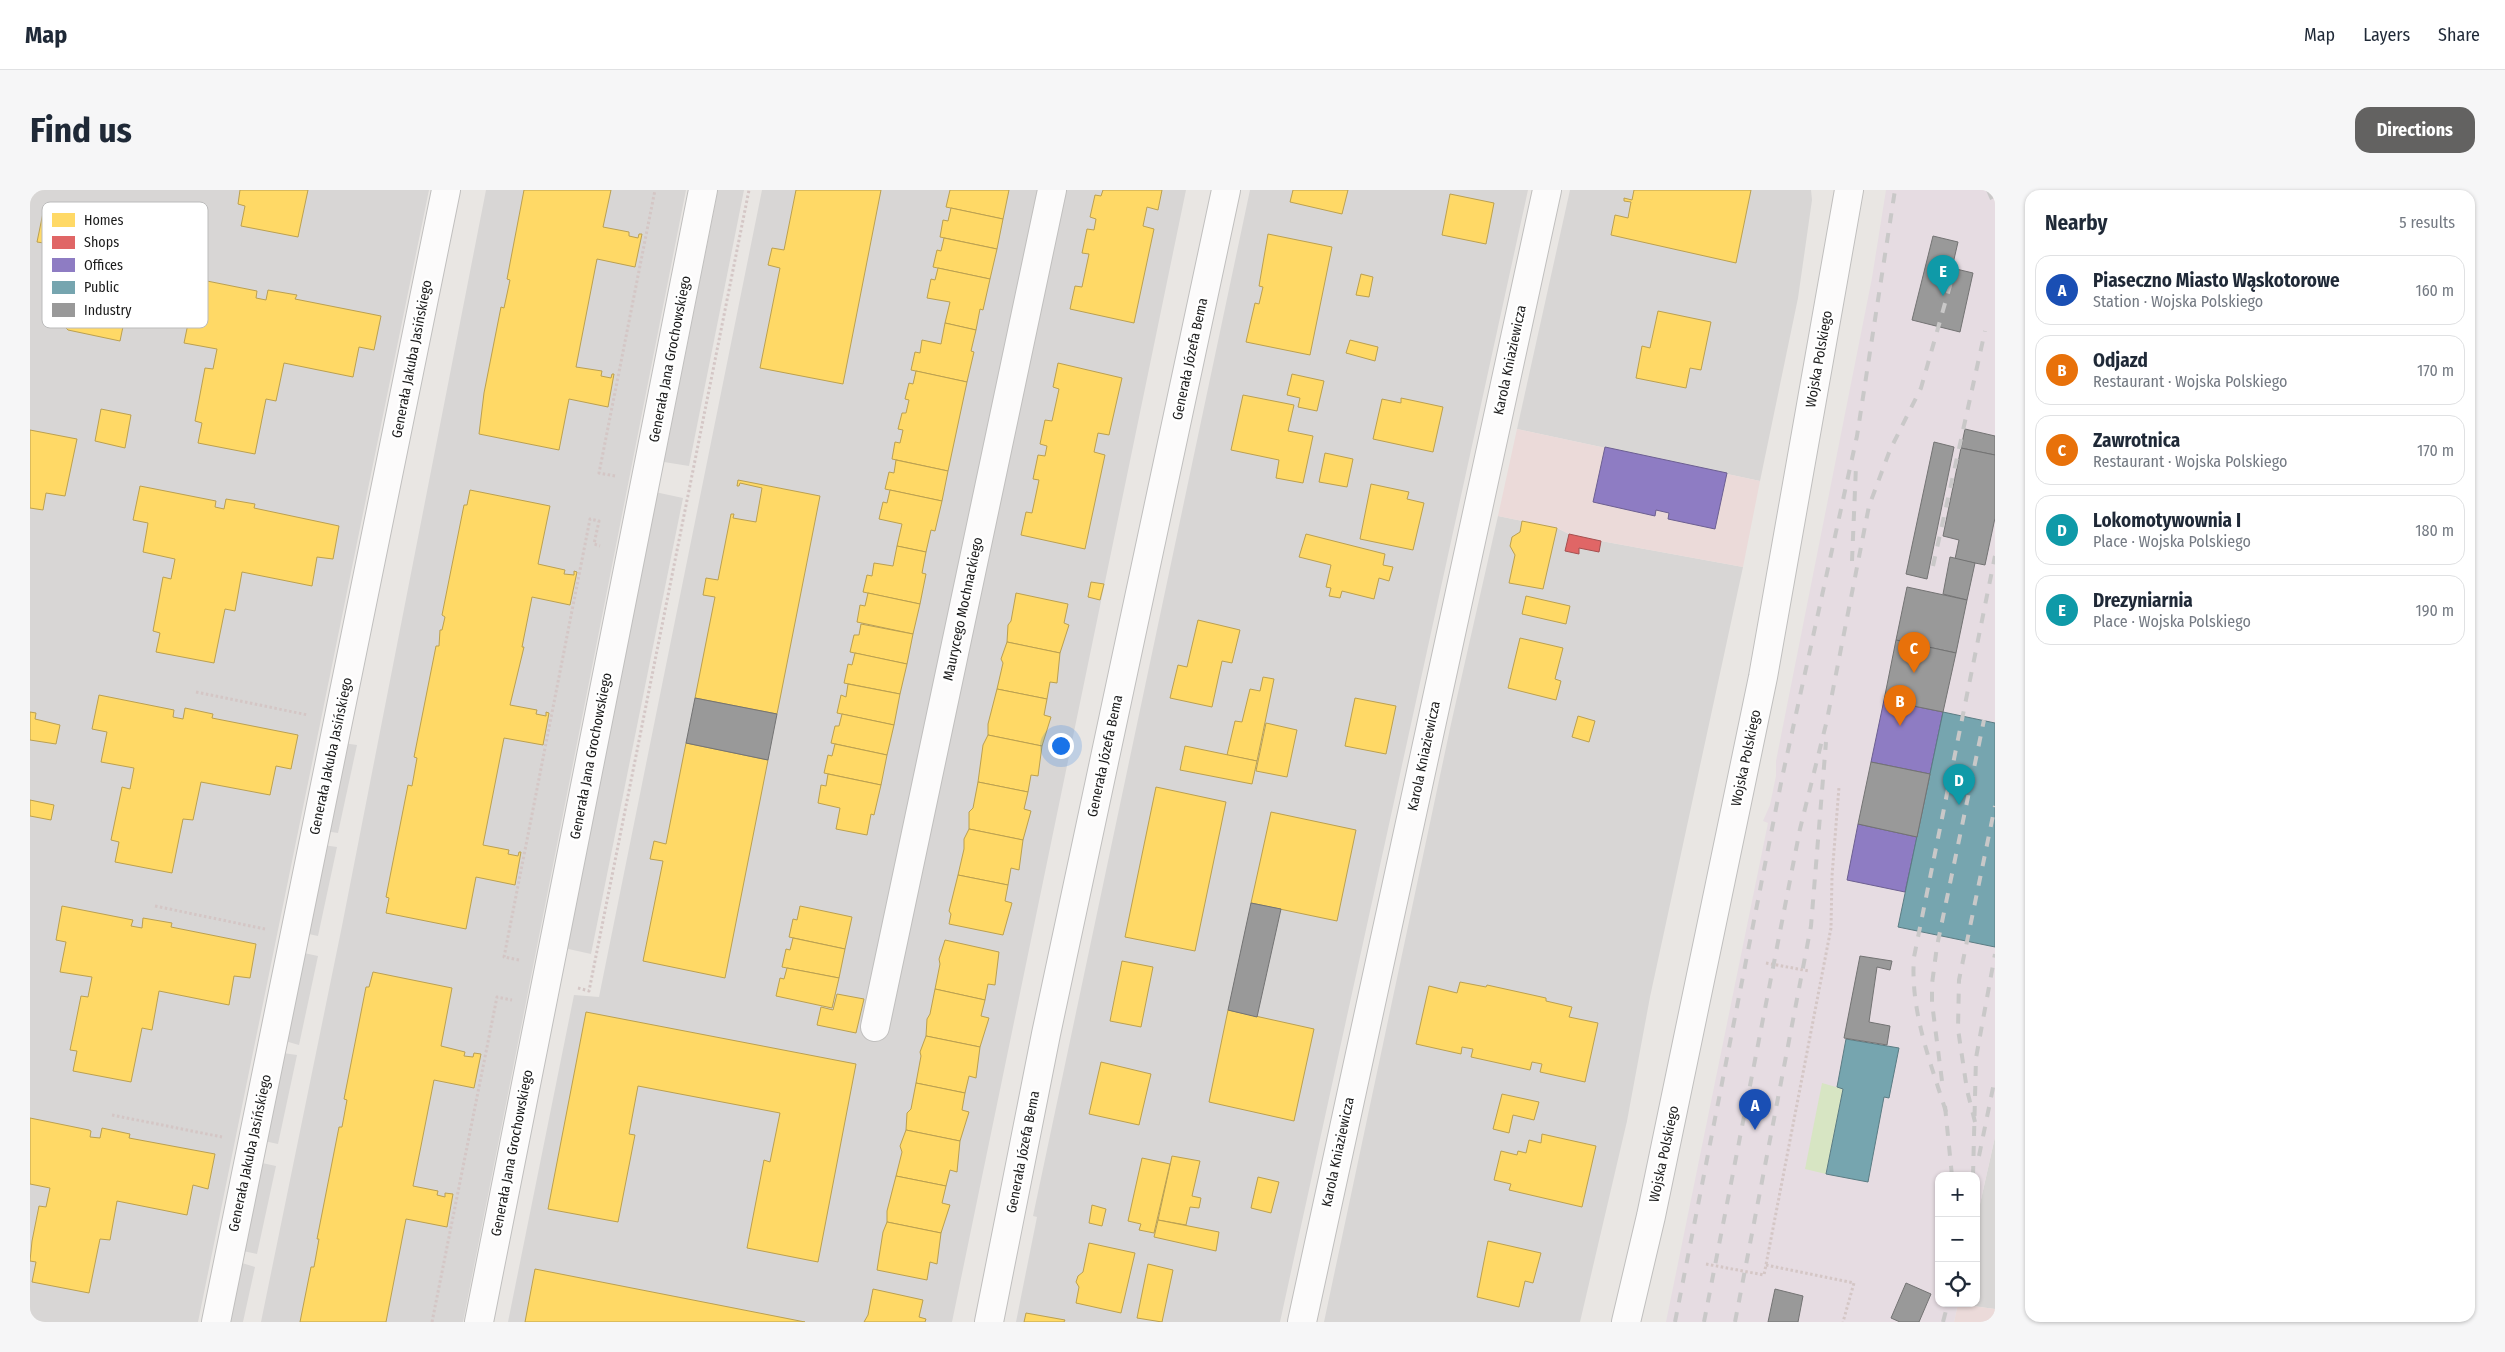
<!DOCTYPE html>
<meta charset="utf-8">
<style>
:root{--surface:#fff;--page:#f6f6f7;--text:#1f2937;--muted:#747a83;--line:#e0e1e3;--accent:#636261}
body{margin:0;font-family:"Fira Sans Condensed",sans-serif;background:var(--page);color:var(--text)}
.controls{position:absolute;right:15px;bottom:15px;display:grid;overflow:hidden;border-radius:10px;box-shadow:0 1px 4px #0004}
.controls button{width:45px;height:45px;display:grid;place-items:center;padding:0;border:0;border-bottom:1px solid var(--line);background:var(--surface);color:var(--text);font:25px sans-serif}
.you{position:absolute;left:1030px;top:555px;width:18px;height:18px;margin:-12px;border:4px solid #fff;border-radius:50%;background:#1a73e8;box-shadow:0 0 0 8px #1a73e833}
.badge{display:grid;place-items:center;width:32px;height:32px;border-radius:50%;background:var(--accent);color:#fff;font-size:16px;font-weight:700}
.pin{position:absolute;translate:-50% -41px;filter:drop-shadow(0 1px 2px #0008)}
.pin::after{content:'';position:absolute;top:26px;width:18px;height:15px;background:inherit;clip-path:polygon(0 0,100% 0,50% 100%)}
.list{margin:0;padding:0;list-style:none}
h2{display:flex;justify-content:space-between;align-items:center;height:65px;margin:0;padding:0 20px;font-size:21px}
h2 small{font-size:16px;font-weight:400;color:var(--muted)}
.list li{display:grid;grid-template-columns:32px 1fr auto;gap:15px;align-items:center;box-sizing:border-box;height:70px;margin:0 10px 10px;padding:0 10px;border:1px solid var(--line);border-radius:15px}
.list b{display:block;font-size:19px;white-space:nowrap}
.list p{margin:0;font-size:16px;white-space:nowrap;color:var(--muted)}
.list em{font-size:16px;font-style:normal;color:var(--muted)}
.icon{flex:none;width:28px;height:28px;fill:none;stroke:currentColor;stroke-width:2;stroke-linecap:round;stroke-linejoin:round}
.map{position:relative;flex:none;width:1965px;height:1132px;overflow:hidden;border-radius:15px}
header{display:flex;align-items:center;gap:30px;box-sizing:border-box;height:70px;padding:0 25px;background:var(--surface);border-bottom:1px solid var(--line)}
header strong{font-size:24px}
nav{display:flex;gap:28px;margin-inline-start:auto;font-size:18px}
.intro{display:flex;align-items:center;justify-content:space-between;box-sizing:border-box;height:120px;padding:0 30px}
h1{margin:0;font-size:35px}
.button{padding:12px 22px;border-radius:15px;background:var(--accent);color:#fff;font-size:18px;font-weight:700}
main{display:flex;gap:30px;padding:0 30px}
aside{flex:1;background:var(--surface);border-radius:15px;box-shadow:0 1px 4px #0004}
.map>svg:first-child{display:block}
.residential{fill:#d8d6d5}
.commercial{fill:#ebdad9}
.industrial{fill:#e6dce2}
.grass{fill:#d7e5c3}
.homes{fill:#ffd966;stroke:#bba050}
.shops{fill:#e06666;stroke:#a55050}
.offices{fill:#8e7cc3;stroke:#6c5f91}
.public{fill:#76a5af;stroke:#5b7c83}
.industry{fill:#999;stroke:#737373}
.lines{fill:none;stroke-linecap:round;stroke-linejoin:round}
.minor-casing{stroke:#c0bfbe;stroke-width:30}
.path{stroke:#d4c6c5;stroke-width:3;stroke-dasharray:2.5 2.5;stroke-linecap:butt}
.minor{stroke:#fcfbfb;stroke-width:28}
.rail{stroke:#c9c8c8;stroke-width:4;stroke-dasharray:10 10;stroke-linecap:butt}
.labels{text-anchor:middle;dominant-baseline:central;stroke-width:5;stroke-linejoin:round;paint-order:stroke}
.street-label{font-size:14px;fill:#1b1b1b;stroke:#fff}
.key{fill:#fff;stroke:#bbb;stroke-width:1}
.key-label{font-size:14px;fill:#1b1b1b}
</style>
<header>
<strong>Map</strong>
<nav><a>Map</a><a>Layers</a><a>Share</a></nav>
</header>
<div class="intro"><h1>Find us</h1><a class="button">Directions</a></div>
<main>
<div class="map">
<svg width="1965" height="1132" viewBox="0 0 1965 1132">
<rect width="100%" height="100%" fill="#e9e6e3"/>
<g class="residential">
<path d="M0,0H399L168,1132H0Z"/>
<path d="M456,0H656L433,1132H231L312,736Z"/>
<path d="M688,0H714L659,276L634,272Z"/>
<path d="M732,0H1156L922,1132H478L544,805L569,807Z"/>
<path d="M1220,0H1498L1250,1132H986L1007,1027L1003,1026Z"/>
<path d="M1540,0H1781L1782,10L1768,108L1730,291L1487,239Z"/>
<path d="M625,302L653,308L561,764L534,758Z"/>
<path d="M1468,326L1527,338L1539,344L1571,351L1713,377L1620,807L1597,931L1550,1132H1294L1421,534Z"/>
<path d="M313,553L327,555L308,643L295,641Z"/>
<path d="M293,655L307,657L288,746L274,743Z"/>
<path d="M274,763L288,766L269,855L255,851Z"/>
<path d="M253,863L267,865L248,954L234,951Z"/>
<path d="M1965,947V1119L1928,1114L1946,1113V1032Z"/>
<path d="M232,973L246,976L227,1064L213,1061Z"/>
<path d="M212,1073L225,1077L213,1132H199Z"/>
</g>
<g class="commercial">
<path d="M1487,239L1730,291L1713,377L1571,351L1539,344L1527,338L1468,326Z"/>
<path d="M1928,1114L1965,1119V1132H1924Z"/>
</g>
<path class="industrial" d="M1856,0H1965V947L1946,1032V986H1909V1113H1928L1924,1132H1636L1738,633L1733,631L1740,615L1746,586V571L1842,88Z"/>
<path class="grass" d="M1792,893L1813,899L1796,984L1775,979Z"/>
<g class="homes">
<path d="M210,0H278L268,47L211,36L215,16L208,14Z"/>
<path d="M494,0H581L573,37L599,42V46L608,48L609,44H612L605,77L567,69L546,177L572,181L571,186L581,188L582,184H584L578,217L539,209L529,260L449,244L454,203L471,117L474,118L480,90L477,89Z"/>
<path d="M766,0H851L813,194L730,178L750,78L738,75L742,58L754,60Z"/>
<path d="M920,0H979L973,29L916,17Z"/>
<path d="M1073,0H1132L1128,20L1117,17L1113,36L1124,39L1104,133L1040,119L1045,96L1052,97L1059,64L1052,63L1057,39L1064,40L1066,29L1060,27L1065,5L1071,6Z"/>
<path d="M1263,0H1318L1312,24L1260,12Z"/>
<path d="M1604,0H1721L1706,73L1581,45L1585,25L1598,28L1601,12L1594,11V8L1602,10Z"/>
<path d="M1420,4L1464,13L1456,54L1412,45Z"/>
<path d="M14,18L91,35L84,70L47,62L46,66L19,61L20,54L7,52Z"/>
<path d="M921,18L973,29L967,59L910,47L913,30L918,31Z"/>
<path d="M1238,44L1302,57L1280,165L1216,152L1225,113L1229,114L1233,97L1229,96Z"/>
<path d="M914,48L967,59L960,89L903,77L907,60L911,61Z"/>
<path d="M908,78L960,89L953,120L950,119L946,140L915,133L920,112L897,108L901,89L905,90Z"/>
<path d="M1331,84L1343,87L1339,107L1326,105Z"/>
<path d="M152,86L227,101L226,108L236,110L238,100L267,105L265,109L351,126L344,160L329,157L323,187L254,173L246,211L236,209L225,264L168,253L172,233L165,231L175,178L183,179L187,159L154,153L160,124L145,120Z"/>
<path d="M48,92L100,103L90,151L38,140L29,131L31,118L43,114Z"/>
<path d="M1628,121L1681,132L1671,180L1660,178L1656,198L1606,188L1612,156L1620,158Z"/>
<path d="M915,133L946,140L941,161L944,162L937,192L881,180L885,162L890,163L892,150L911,154Z"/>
<path d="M1320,150L1348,157L1345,171L1316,163Z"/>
<path d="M1028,173L1092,188L1079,245L1068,243L1064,262L1075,265L1055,359L991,345L996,322L1002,323L1009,290L1003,289L1008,265L1015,266L1017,256L1010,254L1015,230L1022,231L1029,199L1023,197Z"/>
<path d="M886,181L937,192L918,281L862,269L865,252L870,253L873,240L868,239L872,223H876L879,210L875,209L879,193L883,194Z"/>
<path d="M1262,184L1294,191L1287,221L1268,217L1270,208L1257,205Z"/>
<path d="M1213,205L1264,215L1258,241L1283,246L1273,293L1246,288L1249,270L1201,260Z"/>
<path d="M1371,208L1413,217L1403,262L1343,249L1352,209L1371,213Z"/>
<path d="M71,219L101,225L95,258L65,251Z"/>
<path d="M0,240L47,249L35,306L16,303L13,320L0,318Z"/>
<path d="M1295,263L1323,269L1317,297L1289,292Z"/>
<path d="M866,270L918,281L912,311L855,299L859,282L864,283Z"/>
<path d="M708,290L790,306L747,524L665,508L685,407L673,405L676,388L688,390L701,324H704L703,328L726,332L732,298L710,293L709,296H707Z"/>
<path d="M1341,294L1379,302L1377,309L1394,313L1383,360L1330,349Z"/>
<path d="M110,296L186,311L185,317L194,319L196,309L225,314L224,318L309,336L303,369L287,367L282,396L212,382L205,421L195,419L184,473L126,462L130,443L123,441L133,387L141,389L145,369L113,362L118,333L103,330Z"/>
<path d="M440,300L520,316L508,374L535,380L534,384L544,385V381L547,382L540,415L502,407L492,457H494L480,515L507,520L506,524L516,526V522L519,523L513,555L474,548L453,655L479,660L478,664L488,666L489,662H491L485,695L446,687L436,739L356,723L359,708L356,707L378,595L382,596L387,568L384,567L406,456H409L410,440H412L415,427L412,425L434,315H437Z"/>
<path d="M860,300L912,311L905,341L901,340L896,362L867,356L872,334L849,329L853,312L857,313Z"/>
<path d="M1492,331L1527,338L1513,399L1479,393L1485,365L1480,356L1482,347L1490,342Z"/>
<path d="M1276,344L1355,364L1353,375L1363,377L1359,391L1349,388L1344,409L1312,401L1310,408L1299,406L1301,398L1296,397L1301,375L1269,367Z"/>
<path d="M867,356L896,362L892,383L896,384L890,414L833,402L837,385L842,386L844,373L863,376Z"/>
<path d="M1061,392L1074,394L1070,410L1058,407Z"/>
<path d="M838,403L890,414L883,444L827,432L830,415L835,416Z"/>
<path d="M986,403L1038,414L1034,433L1039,435L1030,463L977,452L978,435L981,431Z"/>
<path d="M1496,406L1540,416L1536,434L1492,424Z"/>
<path d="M1168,430L1210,440L1202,473L1192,471L1182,517L1140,508L1148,475L1157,477Z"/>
<path d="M831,434L883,444L877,474L820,462L824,445H829Z"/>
<path d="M1490,448L1533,458L1525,489L1531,491L1526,510L1478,498Z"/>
<path d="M977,452L1030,463L1027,493L1020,492L1017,509L967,499L973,473L971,469Z"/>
<path d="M825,463L877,474L870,504L814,493L818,474L822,475Z"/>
<path d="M1233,487L1244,489L1227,571L1197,565L1205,531L1212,532L1220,499L1230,501Z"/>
<path d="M818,494L870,504L864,535L807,523L811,505L816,507Z"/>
<path d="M967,499L1017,509L1014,525L1021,527L1012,556L958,545V534Z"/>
<path d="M69,505L144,520L143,527L153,529L155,518L183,524L182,528L268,545L261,579L246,576L240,605L171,592L163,630L153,629L142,683L85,672L89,652L81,650L92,597L100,599L104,578L71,572L77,542L62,539Z"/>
<path d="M1325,508L1366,516L1356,564L1315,556Z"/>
<path d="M0,522L6,523L5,529L30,535L26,554L0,550Z"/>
<path d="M812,524L864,535L857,565L801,553L805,536H809Z"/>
<path d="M1548,526L1565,531L1559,552L1542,547Z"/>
<path d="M1236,533L1267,540L1257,587L1226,581Z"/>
<path d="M958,545L1012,556L1008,586L1001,585L998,602L948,592L953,555Z"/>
<path d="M656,553L738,570L695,788L613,771L633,671L620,669L624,651L636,654Z"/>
<path d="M805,554L857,565L851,595L794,583L798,565L802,566Z"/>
<path d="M1155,556L1227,571L1222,594L1150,580Z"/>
<path d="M798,584L851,595L844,625L841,624L837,645L806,639L810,618L788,613L791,595L796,596Z"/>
<path d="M948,592L998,602L994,619L1001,621L993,650L939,639V622L943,618Z"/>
<path d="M1126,597L1196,612L1165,761L1095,747Z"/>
<path d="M0,610L24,615L21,630L0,626Z"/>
<path d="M1241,622L1326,640L1307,731L1221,713Z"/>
<path d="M939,639L993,650L989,680L981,678L978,695L928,685L934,659V649Z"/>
<path d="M928,685L978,695L975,711L982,713L973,745L919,734L921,724L919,721Z"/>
<path d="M32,716L103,730L101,736L112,738L113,728L142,733L141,737L226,754L220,788L204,786L199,815L129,801L122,840L112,838L101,892L43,881L47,861L40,860L44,841L51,806L58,807L62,787L30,782L36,752L26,750Z"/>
<path d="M770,716L822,727L815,759L759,747L763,729L767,730Z"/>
<path d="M763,748L815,759L809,788L752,777L756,759L760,760Z"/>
<path d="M915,750L969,762L965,795L958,794L955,810L905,799L910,774L909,769Z"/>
<path d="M1092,771L1123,777L1111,837L1080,831Z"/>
<path d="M757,778L809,788L802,818L746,806L750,788L754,789Z"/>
<path d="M343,782L422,798L411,856L435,862L434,866L443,867L444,863L451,864L444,898L404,890L391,956L383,996L408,1001L407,1005L415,1007V1003L423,1004L417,1037L376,1029L356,1132H270L281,1077H284L289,1049H287L309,937H312L317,910L314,909L336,797H339Z"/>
<path d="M1430,792L1456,797L1457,795L1516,808V811L1542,817L1539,827L1568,833L1555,892L1510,882L1512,874L1502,872L1500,880L1441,867L1443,859L1432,857L1431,864L1386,854L1399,796L1427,803Z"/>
<path d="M905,799L955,810L951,826L959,828L950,857L896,846L897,829L900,824Z"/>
<path d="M807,804L834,809L826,843L787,835L791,817L803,820Z"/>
<path d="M1198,820L1284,839L1264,931L1179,912Z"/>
<path d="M556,822L826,874L788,1072L717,1058L734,970L740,972L750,923L608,896L599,944L605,945L588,1032L518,1019Z"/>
<path d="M896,846L950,857L946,888L939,886L935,903L886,893L891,866L890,862Z"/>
<path d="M1071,872L1121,884L1109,935L1059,924Z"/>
<path d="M886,893L935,903L932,920L939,922L930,951L876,940L877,923L881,919Z"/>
<path d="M1472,904L1509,912L1504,930L1483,925L1479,943L1463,939Z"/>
<path d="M0,928L59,940L61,941L60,947L70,948L72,938L100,944L99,948L185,964L178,999L163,995L157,1025L87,1011L80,1050L70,1049L59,1103L2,1092L6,1072L0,1071L2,1051L9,1016L16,1017L20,998L0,994Z"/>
<path d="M876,940L930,951L927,982L920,980L916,996L866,986L872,962L870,956Z"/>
<path d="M1512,944L1566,956L1552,1017L1479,1000L1481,994L1464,990L1471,961L1487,965L1488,961L1496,963L1499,950L1511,953Z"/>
<path d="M1142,966L1170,971L1162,1006L1171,1008L1169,1018L1160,1017L1156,1035L1128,1030Z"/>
<path d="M1112,968L1140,974L1124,1043L1109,1040L1111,1034L1098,1031Z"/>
<path d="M866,986L916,996L912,1013L920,1015L911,1043L857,1032V1021Z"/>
<path d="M1228,987L1249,992L1241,1023L1221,1018Z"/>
<path d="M1062,1015L1076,1019L1072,1036L1059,1033Z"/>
<path d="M1128,1030L1189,1042L1186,1061L1124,1047Z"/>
<path d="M857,1032L911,1043L907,1074L900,1072L897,1090L847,1080L853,1042Z"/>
<path d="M1458,1051L1511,1063L1503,1093L1495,1091L1489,1117L1447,1107Z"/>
<path d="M1059,1053L1105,1063L1091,1123L1046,1113L1049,1097L1046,1092L1048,1086L1053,1082Z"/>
<path d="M1118,1074L1143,1080L1132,1132L1107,1128Z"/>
<path d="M505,1079L775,1132H495Z"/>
<path d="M843,1099L893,1110L889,1127L896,1129L895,1132H834L838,1125Z"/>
<path d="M996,1123L1035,1130L1034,1132H994Z"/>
</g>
<path class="shops" d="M1539,344L1571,351L1569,362L1549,358V364L1535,361Z"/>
<g class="offices">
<path d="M1575,257L1697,283L1685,339L1638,329L1639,323L1626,320L1625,326L1563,312Z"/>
<path d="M1854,510L1913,522L1900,584L1841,572Z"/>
<path d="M1828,634L1887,647L1875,702L1817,690Z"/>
</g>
<g class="public">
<path d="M1913,522L1965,533V757L1868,737Z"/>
<path d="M1816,849L1869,858L1859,908L1854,907L1838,992L1796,984L1813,899L1807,897Z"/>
</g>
<g class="industry">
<path d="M1903,46L1928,52L1922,78L1943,83L1930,142L1882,130Z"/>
<path d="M1935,239L1965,246V265L1931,258Z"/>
<path d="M1904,252L1924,257L1897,389L1876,384Z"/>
<path d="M1931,258L1965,265V328L1955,375L1925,369L1929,350L1913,346Z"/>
<path d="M1920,367L1945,373L1937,410L1913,404Z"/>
<path d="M1877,397L1937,410L1926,463L1866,450Z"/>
<path d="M1866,450L1926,463L1913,522L1854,510Z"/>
<path d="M665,508L747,524L738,570L656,553Z"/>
<path d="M1841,572L1900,584L1887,647L1828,634Z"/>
<path d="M1221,713L1251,719L1227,827L1198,820Z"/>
<path d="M1830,766L1862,771L1860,780L1847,777L1839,832L1860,836L1857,855L1814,848Z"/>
<path d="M1876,1093L1901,1104L1889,1132H1870L1861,1128Z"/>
<path d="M1745,1099L1773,1106L1768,1132H1738Z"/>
</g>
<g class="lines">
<g class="minor-casing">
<g id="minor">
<path d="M845,837L1022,0"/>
<path d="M186,1132L416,0"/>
<path d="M449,1132L673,0"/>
<path d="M959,1132L1016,844L1196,0"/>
<path d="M1272,1132L1517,0"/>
<path d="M1596,1132L1621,1026L1733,487L1819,0"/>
</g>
</g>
<g class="path">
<path d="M585,286L569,283L625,0"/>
<path d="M166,502L278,525"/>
<path d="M125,716L235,739"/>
<path d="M489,770L474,767L560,329L569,331L564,354L570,356"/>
<path d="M1736,773L1779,781"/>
<path d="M548,798L559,801L719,0"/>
<path d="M82,925L192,947"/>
<path d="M1676,1074L1734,1085L1801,738L1802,686L1809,597"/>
<path d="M1736,1075L1824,1093L1813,1132"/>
<path d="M402,1132L467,807L482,810"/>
</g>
<use href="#minor" class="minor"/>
<g class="rail">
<path d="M1958,0L1965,16"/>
<path d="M1822,371L1826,276"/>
<path d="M1903,376L1955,141"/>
<path d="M1912,891L1902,813V794L1907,756L1954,530"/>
<path d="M1915,916L1922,986"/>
<path d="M1916,922C1900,871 1880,821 1884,767L1965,366"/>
<path d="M1945,932L1937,900L1928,839L1929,790L1965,616"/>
<path d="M1949,966L1965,888"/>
<path d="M1943,986L1946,868L1965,764"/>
<path d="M1645,1132L1752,588L1827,246L1865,0"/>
<path d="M1674,1132L1770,639L1797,530L1839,316L1860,260L1891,198L1923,85"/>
<path d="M1705,1132L1781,736L1796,552"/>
<path d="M1913,1132L1918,1113"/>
</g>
</g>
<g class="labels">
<g class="street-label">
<text transform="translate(382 169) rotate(-79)">Generała Jakuba Jasińskiego</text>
<text transform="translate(640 169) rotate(-79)">Generała Jana Grochowskiego</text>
<text transform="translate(1160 169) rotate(-78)">Generała Józefa Bema</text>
<text transform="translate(1789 169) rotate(-80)">Wojska Polskiego</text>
<text transform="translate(1480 170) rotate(-78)">Karola Kniaziewicza</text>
<text transform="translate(933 419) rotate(-78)">Maurycego Mochnackiego</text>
<text transform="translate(301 566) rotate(-78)">Generała Jakuba Jasińskiego</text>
<text transform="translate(561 566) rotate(-79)">Generała Jana Grochowskiego</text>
<text transform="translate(1075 566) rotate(-78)">Generała Józefa Bema</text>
<text transform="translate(1394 566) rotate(-78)">Karola Kniaziewicza</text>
<text transform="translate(1716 568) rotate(-78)">Wojska Polskiego</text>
<text transform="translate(993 962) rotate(-79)">Generała Józefa Bema</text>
<text transform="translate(1308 962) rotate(-78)">Karola Kniaziewicza</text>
<text transform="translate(220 963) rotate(-78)">Generała Jakuba Jasińskiego</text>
<text transform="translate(482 963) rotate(-79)">Generała Jana Grochowskiego</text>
<text transform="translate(1634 964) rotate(-78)">Wojska Polskiego</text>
</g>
</g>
<rect x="12" y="12" width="166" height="126" rx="8" class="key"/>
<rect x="22" y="23" width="23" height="14" fill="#ffd966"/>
<rect x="22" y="46" width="23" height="13" fill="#e06666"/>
<rect x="22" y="68" width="23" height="14" fill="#8e7cc3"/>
<rect x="22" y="91" width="23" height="13" fill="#76a5af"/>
<rect x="22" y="113" width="23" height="14" fill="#999"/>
<g class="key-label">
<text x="54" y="35">Homes</text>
<text x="54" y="57">Shops</text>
<text x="54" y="80">Offices</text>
<text x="54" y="102">Public</text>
<text x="54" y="125">Industry</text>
</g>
</svg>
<div class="controls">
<button>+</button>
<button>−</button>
<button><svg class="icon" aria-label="locate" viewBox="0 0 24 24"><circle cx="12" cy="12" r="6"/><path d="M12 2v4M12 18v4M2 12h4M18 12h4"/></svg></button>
</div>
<div class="you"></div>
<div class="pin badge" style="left:1725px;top:940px;background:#1a4fb4">A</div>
<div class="pin badge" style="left:1870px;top:536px;background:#e8710a">B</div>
<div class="pin badge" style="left:1884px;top:483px;background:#e8710a">C</div>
<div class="pin badge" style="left:1929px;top:615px;background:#0f9aa8">D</div>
<div class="pin badge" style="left:1913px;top:106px;background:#0f9aa8">E</div>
</div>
<aside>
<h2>Nearby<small>5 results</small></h2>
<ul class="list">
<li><span class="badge" style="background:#1a4fb4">A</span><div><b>Piaseczno Miasto Wąskotorowe</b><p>Station · Wojska Polskiego</p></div><em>160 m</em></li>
<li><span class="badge" style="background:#e8710a">B</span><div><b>Odjazd</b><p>Restaurant · Wojska Polskiego</p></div><em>170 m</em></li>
<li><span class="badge" style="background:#e8710a">C</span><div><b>Zawrotnica</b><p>Restaurant · Wojska Polskiego</p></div><em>170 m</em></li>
<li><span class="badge" style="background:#0f9aa8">D</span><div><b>Lokomotywownia I</b><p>Place · Wojska Polskiego</p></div><em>180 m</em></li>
<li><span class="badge" style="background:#0f9aa8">E</span><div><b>Drezyniarnia</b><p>Place · Wojska Polskiego</p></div><em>190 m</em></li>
</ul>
</aside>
</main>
